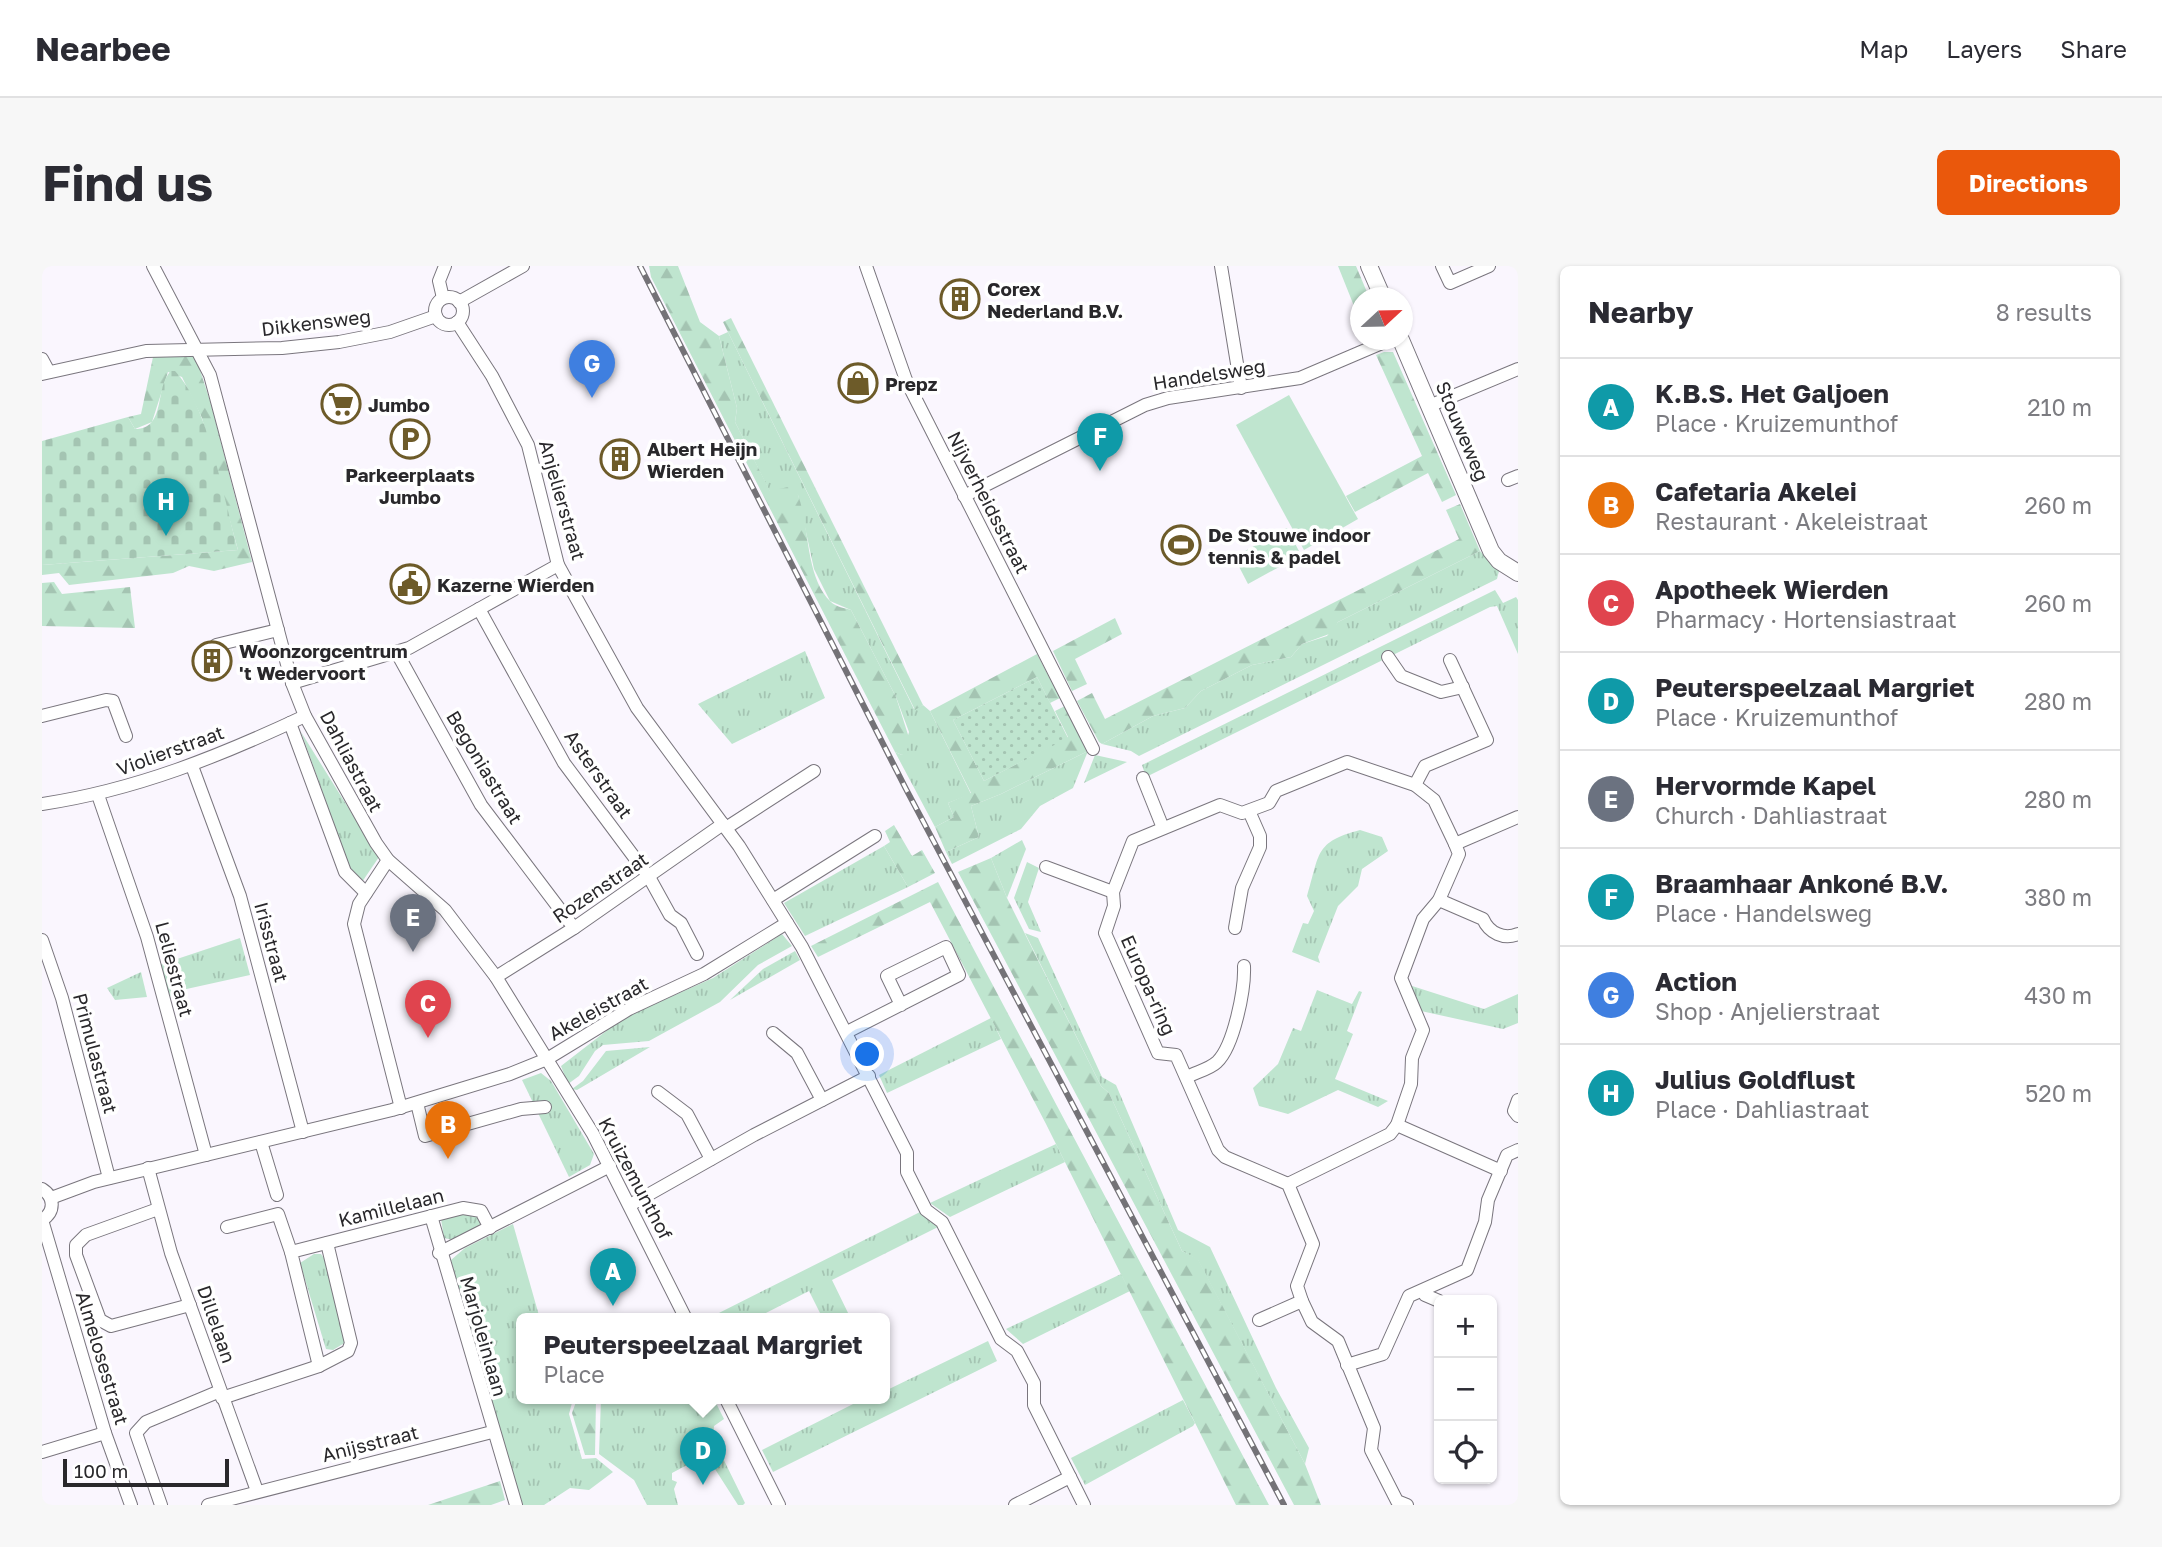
<!DOCTYPE html>
<meta charset="utf-8">
<style>
:root{--surface:#fff;--page:#f7f7f7;--text:#2b2b33;--muted:#7c7c81;--line:#e1e1e2;--accent:#ea580c}
body{margin:0;font-family:"Golos Text",sans-serif;background:var(--page);color:var(--text)}
.controls{position:absolute;right:21px;bottom:21px;display:grid;overflow:hidden;border-radius:10px;box-shadow:0 2px 5px #0004}
.controls button{width:63px;height:63px;display:grid;place-items:center;padding:0;border:0;border-bottom:2px solid var(--line);background:var(--surface);color:var(--text);font:35px sans-serif}
.compass{position:absolute;left:1308px;top:21px;width:63px;height:63px;border-radius:50%;background:var(--surface);box-shadow:0 2px 5px #0004;rotate:68deg}
.scale{position:absolute;left:21px;bottom:18px;width:166px;box-sizing:border-box;padding-left:7px;border:4px solid #29282b;border-top:0;font-size:19px;line-height:24px;white-space:nowrap;color:#29282b;-webkit-text-stroke:5px #fff;paint-order:stroke}
.you{position:absolute;left:826px;top:789px;width:24px;height:24px;margin:-18px;border:5px solid #fff;border-radius:50%;background:#1a73e8;box-shadow:0 0 0 10px #1a73e833}
.badge{display:grid;place-items:center;width:46px;height:46px;border-radius:50%;background:var(--accent);color:#fff;font-size:23px;font-weight:700}
.pin{position:absolute;translate:-50% -58px;filter:drop-shadow(0 2px 4px #0008)}
.pin::after{content:'';position:absolute;top:37px;width:24px;height:21px;background:inherit;clip-path:polygon(0 0,100% 0,50% 100%)}
.popup{position:absolute;left:474px;top:1047px;width:374px;height:91px;box-sizing:border-box;display:grid;place-content:center;border-radius:10px;background:var(--surface);filter:drop-shadow(0 2px 5px #0005);font-size:23px;white-space:nowrap;color:var(--muted)}
.popup b{font-size:26px;color:var(--text)}
.popup::after{content:'';position:absolute;left:50%;top:100%;margin-left:-14px;border:14px solid transparent;border-top-color:var(--surface)}
.list{margin:0;padding:0;list-style:none}
h2{display:flex;justify-content:space-between;align-items:center;height:91px;margin:0;padding:0 28px;font-size:30px}
h2 small{font-size:23px;font-weight:400;color:var(--muted)}
.list li{display:grid;grid-template-columns:46px 1fr auto;gap:21px;align-items:center;box-sizing:border-box;height:98px;padding:0 28px;border-top:2px solid var(--line)}
.list b{display:block;font-size:26px;white-space:nowrap}
.list p{margin:0;font-size:23px;white-space:nowrap;color:var(--muted)}
.list em{font-size:23px;font-style:normal;color:var(--muted)}
.icon{flex:none;width:38px;height:38px;fill:none;stroke:currentColor;stroke-width:2;stroke-linecap:round;stroke-linejoin:round}
.map{position:relative;flex:none;width:1476px;height:1239px;overflow:hidden;border-radius:10px}
header{display:flex;align-items:center;gap:42px;box-sizing:border-box;height:98px;padding:0 35px;background:var(--surface);border-bottom:2px solid var(--line)}
header strong{font-size:33px}
nav{display:flex;gap:38px;margin-inline-start:auto;font-size:24px}
.intro{display:flex;align-items:center;justify-content:space-between;box-sizing:border-box;height:168px;padding:0 42px}
h1{margin:0;font-size:49px}
.button{padding:18px 32px;border-radius:10px;background:var(--accent);color:#fff;font-size:24px;font-weight:700}
main{display:flex;gap:42px;padding:0 42px}
aside{flex:1;background:var(--surface);border-radius:10px;box-shadow:0 2px 5px #0004}
.map>svg:first-child{display:block}
.grass{fill:url(#grass-tufts)}
.forest{fill:url(#forest-firs)}
.cemetery{fill:url(#cemetery-stones)}
.garden{fill:url(#garden-dots)}
.pitch{fill:#bfe5cf}
.lines{fill:none;stroke-linecap:round;stroke-linejoin:round}
.minor-casing{stroke:#7a767e;stroke-width:14}
.major-casing{stroke:#7a767e;stroke-width:18}
.minor{stroke:#fff;stroke-width:12}
.major{stroke:#fff;stroke-width:16}
.rail-casing{stroke:#747277;stroke-width:6}
.rail{stroke:#fff;stroke-width:3.5;stroke-dasharray:10;stroke-linecap:butt}
.labels{text-anchor:middle;dominant-baseline:central;stroke-width:7;stroke-linejoin:round;paint-order:stroke}
.poi-label{font-size:19px;font-weight:bold;fill:#29282b;stroke:#fff;text-anchor:start}
.street-label{font-size:19px;fill:#29282b;stroke:#fff}
</style>
<header>
<strong>Nearbee</strong>
<nav><a>Map</a><a>Layers</a><a>Share</a></nav>
</header>
<div class="intro"><h1>Find us</h1><a class="button">Directions</a></div>
<main>
<div class="map">
<svg width="1476" height="1239" viewBox="0 0 1476 1239">
<defs>
<pattern id="grass-tufts" width="24" height="20" patternUnits="userSpaceOnUse" patternTransform="scale(1.75)"><rect width="24" height="20" fill="#bfe5cf"/><path d="M3 7l-1-3M5 7V3M7 7l1-3M15 17l-1-3M17 17v-4M19 17l1-3" fill="none" stroke="#a4c4b2"/></pattern>
<pattern id="forest-firs" width="22" height="20" patternUnits="userSpaceOnUse" patternTransform="scale(1.75)"><rect width="22" height="20" fill="#bfe5cf"/><path d="M5 1l3.5 6h-7zM16 11l3.5 6h-7z" fill="#a4c4b2"/></pattern>
<pattern id="cemetery-stones" width="16" height="16" patternUnits="userSpaceOnUse" patternTransform="scale(1.75)"><rect width="16" height="16" fill="#bfe5cf"/><path d="M2 7V4a2 2 0 0 1 4 0v3zM10 15v-3a2 2 0 0 1 4 0v3z" fill="#a4c4b2"/></pattern>
<pattern id="garden-dots" width="8" height="8" patternUnits="userSpaceOnUse" patternTransform="scale(1.75)"><rect width="8" height="8" fill="#bfe5cf"/><path d="M2 2h.1M6 6h.1" fill="none" stroke="#a4c4b2" stroke-width="1.8" stroke-linecap="round"/></pattern>
</defs>
<rect width="100%" height="100%" fill="#faf6fe"/>
<g class="grass">
<path d="M686,66L872,443L881,439L888,445L929,528L906,537L912,551L893,561L853,486L860,489L867,466L854,431L809,344L788,335L772,303L756,229L728,226L693,156L695,142L677,70Z"/>
<path d="M1438,285L1457,305L1455,313L1097,490L1089,485L1060,478L1111,450L1143,442L1159,425L1210,399L1249,391L1260,378L1285,370L1296,356Z"/>
<path d="M1453,324L1461,337L1474,331L1476,334V388L1455,340L1448,341L1104,511L1100,499Z"/>
<path d="M763,385L783,432L690,478L656,438Z"/>
<path d="M259,466L337,591L320,616L311,611Z"/>
<path d="M1046,485L1031,522L998,540L979,563L910,598L904,586L937,571L929,540L959,528Z"/>
<path d="M1053,489L1085,496L1042,517Z"/>
<path d="M1318,564L1340,571L1346,585L1320,603L1316,620L1296,640L1276,691L1278,697L1250,686L1261,657L1266,658L1272,645L1265,630C1278,588 1272,576 1318,564Z"/>
<path d="M980,574L984,583L965,632L949,592Z"/>
<path d="M842,580L866,621L763,670L742,637Z"/>
<path d="M985,596L997,602L986,636L999,666L987,663L972,632Z"/>
<path d="M983,667L996,672L1060,811L1074,819L1136,964L1168,981L1234,1122L1267,1182L1263,1198L1156,994L1140,985L1067,827L1059,820Z"/>
<path d="M740,668L750,680L716,699L678,736L607,775L561,779L553,785L537,810L526,818L519,800L581,752L671,712Z"/>
<path d="M198,672L208,709L140,724L127,731L117,699Z"/>
<path d="M753,685L758,694L688,734L721,703Z"/>
<path d="M99,706L105,731L73,734L65,722Z"/>
<path d="M1367,719L1442,743L1476,728V757L1461,763L1379,745Z"/>
<path d="M1275,724L1310,738L1317,725L1320,726L1305,765L1311,768L1293,813L1346,835L1336,841L1296,824L1246,848L1217,840L1211,822L1236,798L1251,762L1259,765Z"/>
<path d="M949,752L959,773L845,827L837,809Z"/>
<path d="M608,781L535,824L530,823L541,815L564,785Z"/>
<path d="M499,807L509,815L552,888L548,899L527,911L480,814Z"/>
<path d="M1014,878L1023,896L908,951L888,937Z"/>
<path d="M878,946L895,955L898,960L790,1014L809,1053H781L767,1025L712,1053H665Z"/>
<path d="M416,947H434L444,959L411,974L402,972L399,953Z"/>
<path d="M471,958L498,1053H479V1133H531L527,1148L540,1193L554,1192L571,1206L547,1224L528,1222L502,1239H481L446,1130L409,994L423,982Z"/>
<path d="M272,988H279L284,995L304,1076L291,1084L284,1083L258,997Z"/>
<path d="M1079,1008L1088,1025L981,1078L964,1063Z"/>
<path d="M946,1075L955,1095L731,1206L720,1184L821,1133H843V1122L845,1124Z"/>
<path d="M559,1133H672L682,1153L672,1160L671,1172L703,1237L701,1239H696L664,1189L630,1207V1214L635,1216L632,1223L636,1239H605L592,1214L557,1188Z"/>
<path d="M1141,1134L1153,1157L1151,1160L1043,1219L1029,1192Z"/>
</g>
<g class="forest">
<path d="M607,0H636L658,56L677,70L695,142L693,156L728,225L746,221L756,229C768,261 763,311 789,336C794,341 803,342 809,344L854,431L869,478L860,489L853,486L609,11Z"/>
<path d="M1296,0H1314L1327,31L1318,32V55Z"/>
<path d="M689,52L881,439L873,444L681,56Z"/>
<path d="M1342,86H1351L1414,229L1400,236L1386,207L1313,246L1304,230L1380,190L1334,89Z"/>
<path d="M150,89L157,101L169,138L210,296L172,305L147,300L131,307L27,319L17,307L0,309V299L196,284L160,152L140,111L126,106L110,156L93,163L86,151L99,148L111,91Z"/>
<path d="M1418,238L1438,285L1296,356L1290,367L1260,378L1249,391L1210,399L1159,425L1143,442L1111,450L1060,478L1057,476L1035,435L1050,427L1063,453L1417,273L1404,244Z"/>
<path d="M12,316L20,328L88,321L93,362L0,360V317Z"/>
<path d="M1073,352L1080,368L1033,393L1045,418L1030,425L1011,385Z"/>
<path d="M995,388L1018,432L1008,437L995,411L911,454L942,515L1026,471L1013,445L1023,440L1046,485L959,528L929,540L937,571L904,586L893,561L912,551L906,537L929,527L888,445Z"/>
<path d="M852,559L870,590L880,584L893,607L866,621L842,580L848,576L843,565Z"/>
<path d="M949,592L965,632L1059,820L1067,827L1140,985L1156,993L1263,1198L1279,1239H1252L916,606Z"/>
<path d="M896,616L1227,1239H1194L1004,858L888,636L776,691L769,680Z"/>
<path d="M535,1133L554,1134L553,1189H543L530,1147Z"/>
<path d="M458,1215L463,1234L449,1239H386Z"/>
</g>
<path class="cemetery" d="M129,105H133C167,140 182,236 196,284L0,299V175L86,151L93,163C125,163 112,121 129,105Z"/>
<path class="garden" d="M995,411L1026,472L942,515L911,454Z"/>
<g class="pitch">
<path d="M1247,129L1316,253L1262,284L1194,159Z"/>
<path d="M1245,262L1259,289L1206,318L1192,291Z"/>
</g>
<g class="lines">
<g class="minor-casing">
<g id="minor">
<path d="M111,0L168,109L250,417L263,450L334,577L346,594L403,644L454,711L551,868L644,1053"/>
<path d="M824,0L864,114L1051,483"/>
<path d="M1179,0L1199,122"/>
<path d="M1400,0L1408,17L1447,0"/>
<circle cx="407" cy="45" r="14"/>
<path d="M401,32L397,15L403,0"/>
<path d="M417,36L481,0"/>
<path d="M415,56L450,110L486,179L516,299L595,442L697,580L760,681L865,887V906L884,944L900,956L959,1073L975,1085L992,1117V1139L1042,1239"/>
<path d="M0,93L7,106"/>
<path d="M0,108L104,85L240,82L297,76L348,66L394,50"/>
<path d="M1387,140L1476,103"/>
<path d="M1466,214L1476,210"/>
<path d="M922,230L1103,139L1126,132L1258,112L1347,74"/>
<path d="M437,343L522,497L607,611L628,649L639,657L655,688"/>
<path d="M174,379L236,364"/>
<path d="M355,387L439,539L532,662"/>
<path d="M1346,391L1359,410L1399,426L1421,421"/>
<path d="M250,417L367,382L516,299"/>
<path d="M0,450L64,434L71,435L84,470"/>
<path d="M248,457L303,606L324,627"/>
<path d="M150,500L198,630L261,866"/>
<path d="M1101,512L1121,562"/>
<path d="M1373,519L1383,500L1445,474L1408,394"/>
<path d="M56,529L105,671L164,889"/>
<path d="M0,538C94,524 178,490 263,450"/>
<path d="M684,562L772,505"/>
<path d="M346,594L317,638L312,658L359,842"/>
<path d="M1004,601L1071,626"/>
<path d="M731,634L833,570"/>
<path d="M1397,634L1441,653C1447,667 1462,674 1476,668"/>
<path d="M1193,662L1200,622L1218,581V570L1207,545"/>
<path d="M0,674L20,732L67,912"/>
<path d="M454,711L532,662L681,558"/>
<path d="M805,766L917,709L904,681L845,710L859,739"/>
<path d="M731,767L755,787L780,834"/>
<path d="M1145,811C1154,806 1168,803 1175,796C1192,780 1203,723 1202,700"/>
<path d="M616,826L645,848L669,893"/>
<path d="M1476,834L1472,845L1476,850"/>
<path d="M375,837L383,870L479,843L503,841"/>
<path d="M1355,859L1369,818L1370,792L1381,764L1359,712L1381,653L1397,634L1417,588L1413,578"/>
<path d="M219,876L235,929"/>
<path d="M106,902L129,987L215,1225"/>
<path d="M1246,918L1348,868L1355,859L1459,905"/>
<path d="M0,923C13,931 13,946 0,954"/>
<path d="M9,932L52,916L350,844L468,808L505,793L587,743L662,708L745,657"/>
<path d="M588,939L712,869L827,810"/>
<path d="M116,943L44,969L34,979V989L58,1054L69,1060L148,1039"/>
<path d="M389,950L474,1239"/>
<path d="M0,954L63,1167L89,1239"/>
<path d="M185,961L236,948L249,986"/>
<path d="M397,987L568,900"/>
<path d="M1381,1025L1383,1029L1397,1035"/>
<path d="M1217,1054L1260,1035"/>
<path d="M1305,1099L1341,1088L1367,1030L1425,1004L1443,956L1446,934L1465,889L1476,884"/>
<path d="M277,1100L249,986L421,942L439,945L448,962"/>
<path d="M180,1132L277,1100L306,1085L309,1077L285,977"/>
<path d="M684,1133L737,1239"/>
<path d="M0,1186L63,1167"/>
<path d="M119,1239L94,1167L104,1156L178,1125"/>
<path d="M166,1239L450,1166"/>
<path d="M973,1239L1028,1211"/>
<path d="M1365,1239L1355,1235L1329,1184L1332,1162L1296,1075L1270,1056L1260,1035L1255,1020L1271,978L1246,918L1183,891L1176,884L1134,789L1116,787L1063,667L1072,640L1071,626L1091,575L1178,539L1200,547L1227,537L1234,525L1305,496L1373,519L1392,534L1413,578L1476,551"/>
</g>
</g>
<g class="major-casing">
<g id="major">
<path d="M1327,0L1341,32"/>
<path d="M1359,74L1449,285L1457,295L1476,307"/>
</g>
</g>
<use href="#minor" class="minor"/>
<use href="#major" class="major"/>
<g class="rail-casing">
<path id="rail" d="M598,0L864,523L1242,1239"/>
</g>
<use href="#rail" class="rail"/>
</g>
<defs>
<g id="building-ring" transform="scale(2.0125)"><circle r="9.5" fill="#fff" stroke="#6d5b29" stroke-width="1.5"/><path d="M-4-6H4V6H1V3H-1V6H-4ZM-2.5-4.3h1.7v1.8h-1.7ZM.8-4.3h1.7v1.8H.8ZM-2.5-1h1.7V.8h-1.7ZM.8-1h1.7V.8H.8Z" fill="#6d5b29"/></g>
<g id="shop-ring" transform="scale(2.0125)"><circle r="9.5" fill="#fff" stroke="#6d5b29" stroke-width="1.5"/><path d="M-5-2.5h2.3a2.7 3.5 0 0 1 5.4 0H5L5.5 6h-11ZM-1.5-2.5h3a1.5 2.3 0 0 0-3 0Z" fill="#6d5b29"/></g>
<g id="supermarket-ring" transform="scale(2.0125)"><circle r="9.5" fill="#fff" stroke="#6d5b29" stroke-width="1.5"/><path d="M-6-5.5h2.5l.6 2H6L4.5 2H-2.5L-4.4-4H-6ZM-1.5 3.2a1.3 1.3 0 1 0 .1 0ZM3 3.2a1.3 1.3 0 1 0 .1 0Z" fill="#6d5b29"/></g>
<g id="parking-ring" transform="scale(2.0125)"><circle r="9.5" fill="#fff" stroke="#6d5b29" stroke-width="1.5"/><path d="M-3.5-5.5H1a3.5 3.5 0 0 1 0 7H-1V5.5H-3.5ZM-1-3.4V-.6H.8a1.4 1.4 0 0 0 0-2.8Z" fill="#6d5b29"/></g>
<g id="stadium-ring" transform="scale(2.0125)"><circle r="9.5" fill="#fff" stroke="#6d5b29" stroke-width="1.5"/><path d="M0-5a6.5 5 0 1 0 0 10a6.5 5 0 1 0 0-10ZM-3.5-1.8h7v3.6h-7Z" fill="#6d5b29"/></g>
<g id="civic-ring" transform="scale(2.0125)"><circle r="9.5" fill="#fff" stroke="#6d5b29" stroke-width="1.5"/><path d="M-.6-6.5H3V-4.5H.6V-3L4-1V1h2V6H-6V1h2V-1L-.6-3ZM-1.2 2.5V6h2.4V2.5Z" fill="#6d5b29"/></g>
</defs>
<g fill-rule="evenodd">
<use href="#building-ring" x="918" y="33"/>
<use href="#shop-ring" x="816" y="117"/>
<use href="#supermarket-ring" x="299" y="138"/>
<use href="#parking-ring" x="368" y="173"/>
<use href="#building-ring" x="578" y="193"/>
<use href="#stadium-ring" x="1139" y="279"/>
<use href="#civic-ring" x="368" y="318"/>
<use href="#building-ring" x="170" y="395"/>
</g>
<g class="labels">
<g class="poi-label">
<text x="945" y="22">Corex<tspan x="945" dy="22">Nederland B.V.</tspan></text>
<text x="843" y="117">Prepz</text>
<text x="326" y="138">Jumbo</text>
<text x="605" y="182">Albert Heijn<tspan x="605" dy="22">Wierden</tspan></text>
<text x="368" y="208" text-anchor="middle">Parkeerplaats<tspan x="368" dy="22">Jumbo</tspan></text>
<text x="1166" y="268">De Stouwe indoor<tspan x="1166" dy="22">tennis &amp; padel</tspan></text>
<text x="395" y="318">Kazerne Wierden</text>
<text x="197" y="384">Woonzorgcentrum<tspan x="197" dy="22">'t Wedervoort</tspan></text>
</g>
<g class="street-label">
<text transform="translate(274 56) rotate(-7)">Dikkensweg</text>
<text transform="translate(1167 108) rotate(-9)">Handelsweg</text>
<text transform="translate(1421 165) rotate(67)">Stouweweg</text>
<text transform="translate(521 234) rotate(74)">Anjelierstraat</text>
<text transform="translate(947 236) rotate(63)">Nijverheidsstraat</text>
<text transform="translate(128 484) rotate(-20)">Violierstraat</text>
<text transform="translate(310 495) rotate(62)">Dahliastraat</text>
<text transform="translate(443 501) rotate(59)">Begoniastraat</text>
<text transform="translate(557 508) rotate(55)">Asterstraat</text>
<text transform="translate(558 621) rotate(-34)">Rozenstraat</text>
<text transform="translate(230 676) rotate(75)">Irisstraat</text>
<text transform="translate(133 703) rotate(75)">Leliestraat</text>
<text transform="translate(1107 719) rotate(66)">Europa-ring</text>
<text transform="translate(556 742) rotate(-29)">Akeleistraat</text>
<text transform="translate(54 787) rotate(75)">Primulastraat</text>
<text transform="translate(594 912) rotate(62)">Kruizemunthof</text>
<text transform="translate(349 941) rotate(-14)">Kamillelaan</text>
<text transform="translate(175 1058) rotate(71)">Dillelaan</text>
<text transform="translate(442 1070) rotate(74)">Marjoleinlaan</text>
<text transform="translate(61 1092) rotate(73)">Almelosestraat</text>
<text transform="translate(328 1177) rotate(-14)">Anijsstraat</text>
</g>
</g>
</svg>
<div class="controls">
<button>+</button>
<button>−</button>
<button><svg class="icon" aria-label="locate" viewBox="0 0 24 24"><circle cx="12" cy="12" r="6"/><path d="M12 2v4M12 18v4M2 12h4M18 12h4"/></svg></button>
</div>
<svg class="compass" viewBox="-18 -18 36 36"><path d="M0-13l5 13h-10z" fill="#e53935"/><path d="M0 13l5-13h-10z" fill="#7c7c81"/></svg>
<div class="scale">100 m</div>
<div class="you"></div>
<div class="pin badge" style="left:571px;top:1040px;background:#0f9aa8">A</div>
<div class="pin badge" style="left:406px;top:893px;background:#e8710a">B</div>
<div class="pin badge" style="left:386px;top:772px;background:#e0444e">C</div>
<div class="pin badge" style="left:661px;top:1219px;background:#0f9aa8">D</div>
<div class="popup"><b>Peuterspeelzaal Margriet</b>Place</div>
<div class="pin badge" style="left:371px;top:686px;background:#6b7280">E</div>
<div class="pin badge" style="left:1058px;top:205px;background:#0f9aa8">F</div>
<div class="pin badge" style="left:550px;top:132px;background:#3f7fe0">G</div>
<div class="pin badge" style="left:124px;top:270px;background:#0f9aa8">H</div>
</div>
<aside>
<h2>Nearby<small>8 results</small></h2>
<ul class="list">
<li><span class="badge" style="background:#0f9aa8">A</span><div><b>K.B.S. Het Galjoen</b><p>Place · Kruizemunthof</p></div><em>210 m</em></li>
<li><span class="badge" style="background:#e8710a">B</span><div><b>Cafetaria Akelei</b><p>Restaurant · Akeleistraat</p></div><em>260 m</em></li>
<li><span class="badge" style="background:#e0444e">C</span><div><b>Apotheek Wierden</b><p>Pharmacy · Hortensiastraat</p></div><em>260 m</em></li>
<li><span class="badge" style="background:#0f9aa8">D</span><div><b>Peuterspeelzaal Margriet</b><p>Place · Kruizemunthof</p></div><em>280 m</em></li>
<li><span class="badge" style="background:#6b7280">E</span><div><b>Hervormde Kapel</b><p>Church · Dahliastraat</p></div><em>280 m</em></li>
<li><span class="badge" style="background:#0f9aa8">F</span><div><b>Braamhaar Ankoné B.V.</b><p>Place · Handelsweg</p></div><em>380 m</em></li>
<li><span class="badge" style="background:#3f7fe0">G</span><div><b>Action</b><p>Shop · Anjelierstraat</p></div><em>430 m</em></li>
<li><span class="badge" style="background:#0f9aa8">H</span><div><b>Julius Goldflust</b><p>Place · Dahliastraat</p></div><em>520 m</em></li>
</ul>
</aside>
</main>
